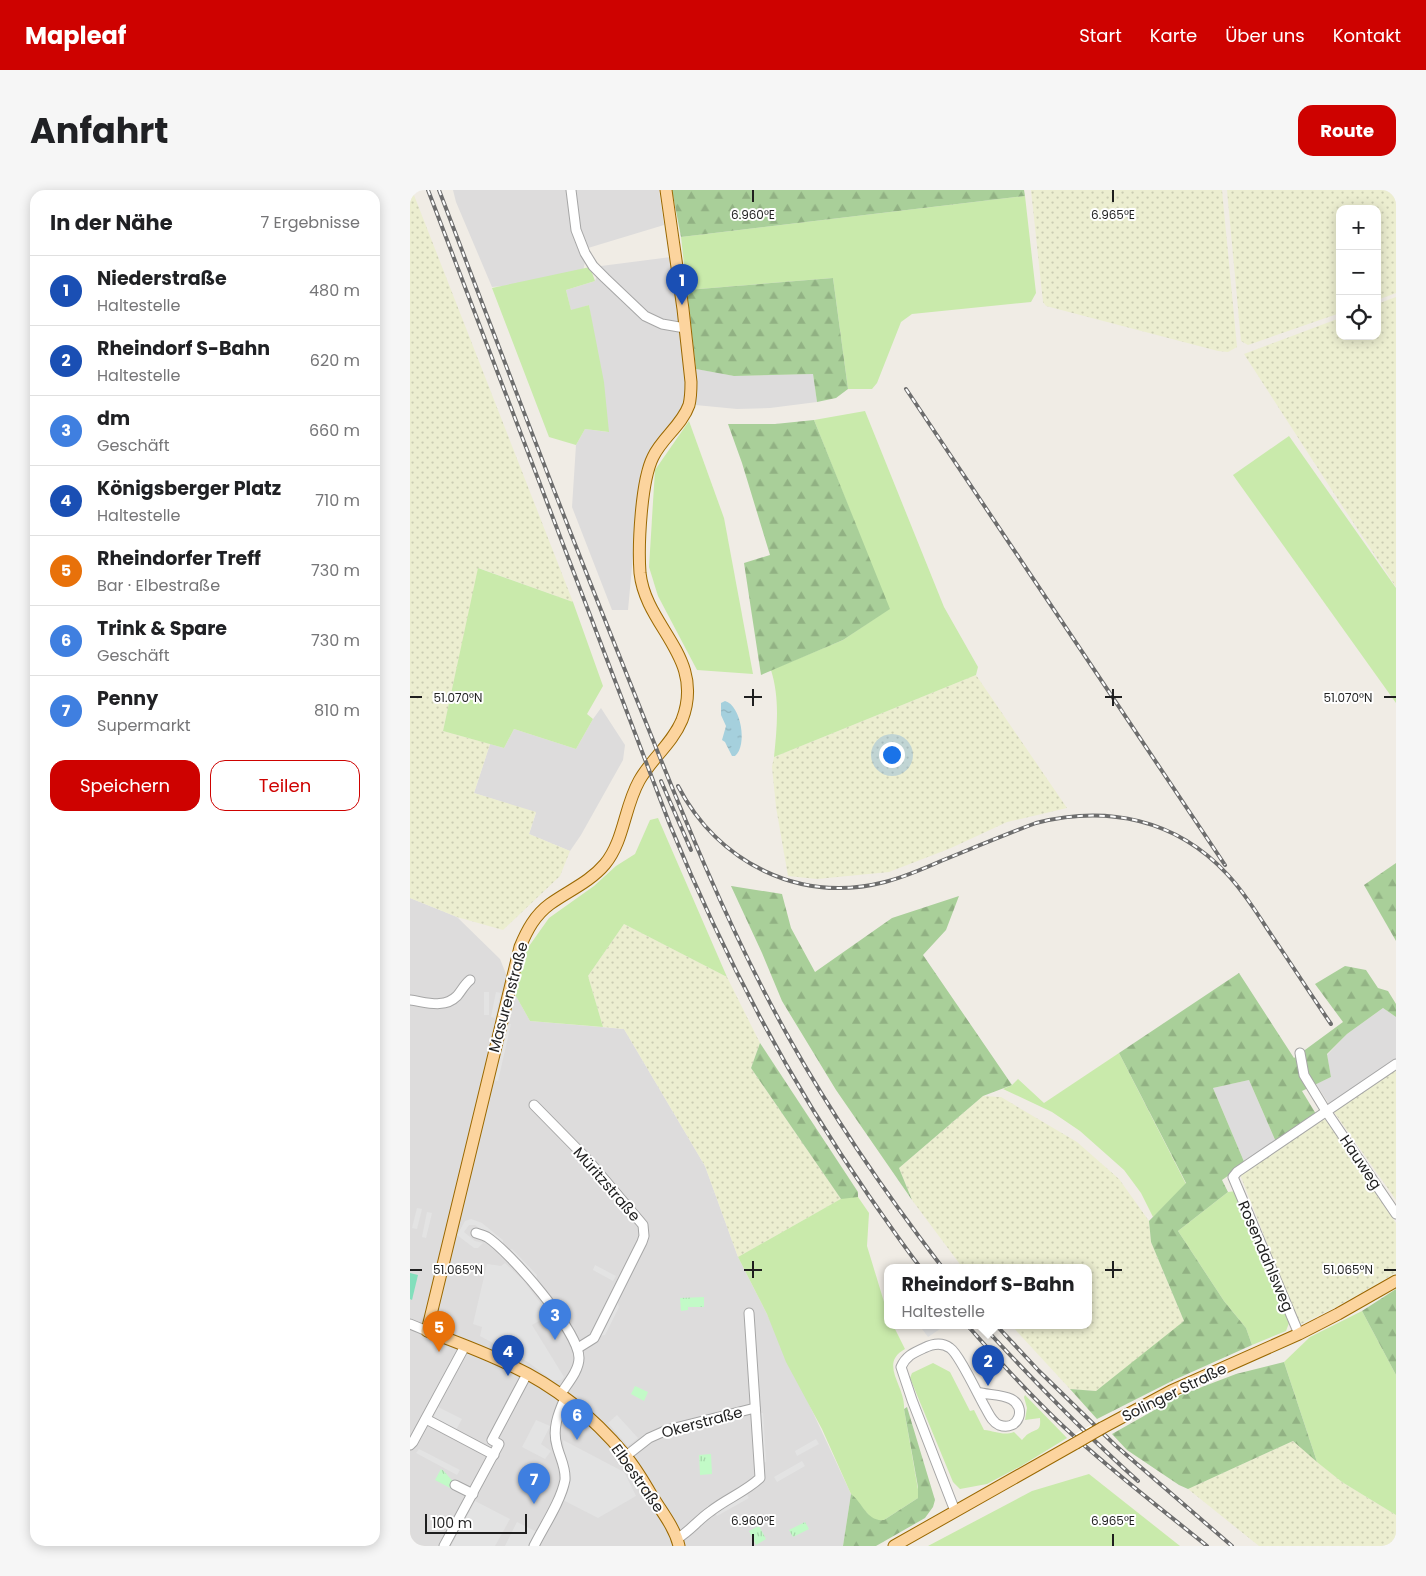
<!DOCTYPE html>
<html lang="de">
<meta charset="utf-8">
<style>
:root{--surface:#fff;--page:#f6f6f6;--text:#202124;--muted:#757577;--line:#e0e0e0;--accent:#ce0200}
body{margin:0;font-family:Poppins,sans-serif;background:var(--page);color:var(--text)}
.controls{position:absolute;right:15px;top:15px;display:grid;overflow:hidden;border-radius:10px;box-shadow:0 2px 12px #0003}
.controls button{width:45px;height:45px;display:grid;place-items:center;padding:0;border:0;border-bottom:1px solid var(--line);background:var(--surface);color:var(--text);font:25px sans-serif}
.scale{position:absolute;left:15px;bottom:12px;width:102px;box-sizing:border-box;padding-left:5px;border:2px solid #1f1f1f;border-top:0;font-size:14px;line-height:18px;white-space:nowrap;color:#1f1f1f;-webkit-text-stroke:4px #fff;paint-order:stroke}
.you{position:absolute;left:481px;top:564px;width:18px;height:18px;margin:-12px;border:4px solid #fff;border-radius:50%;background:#1a73e8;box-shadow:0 0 0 8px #1a73e833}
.badge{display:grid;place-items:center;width:32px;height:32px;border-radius:50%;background:var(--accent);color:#fff;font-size:16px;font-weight:700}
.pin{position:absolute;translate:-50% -41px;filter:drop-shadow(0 1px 2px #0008)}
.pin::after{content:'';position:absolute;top:26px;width:18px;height:15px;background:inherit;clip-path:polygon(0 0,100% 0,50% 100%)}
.popup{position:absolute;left:474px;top:1074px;width:208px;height:65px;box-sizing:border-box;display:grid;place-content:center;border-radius:10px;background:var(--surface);filter:drop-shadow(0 1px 4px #0005);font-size:16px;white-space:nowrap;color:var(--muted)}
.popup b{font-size:19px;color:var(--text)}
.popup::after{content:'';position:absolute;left:50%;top:100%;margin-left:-10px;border:10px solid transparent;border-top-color:var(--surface)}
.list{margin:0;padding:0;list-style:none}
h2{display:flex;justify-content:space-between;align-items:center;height:65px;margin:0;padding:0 20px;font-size:21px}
h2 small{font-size:16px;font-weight:400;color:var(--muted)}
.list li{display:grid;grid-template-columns:32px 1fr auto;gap:15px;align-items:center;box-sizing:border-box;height:70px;padding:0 20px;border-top:1px solid var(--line)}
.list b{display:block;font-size:19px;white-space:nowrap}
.list p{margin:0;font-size:16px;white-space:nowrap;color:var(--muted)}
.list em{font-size:16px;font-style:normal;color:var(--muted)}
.actions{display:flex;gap:10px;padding:15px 20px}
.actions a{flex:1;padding:11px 0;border:1px solid var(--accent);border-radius:15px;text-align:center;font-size:18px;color:var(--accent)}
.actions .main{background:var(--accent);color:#fff}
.icon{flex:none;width:28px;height:28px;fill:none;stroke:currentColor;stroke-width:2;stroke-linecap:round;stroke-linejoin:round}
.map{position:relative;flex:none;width:986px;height:1356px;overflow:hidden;border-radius:15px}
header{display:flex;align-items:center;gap:30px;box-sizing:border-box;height:70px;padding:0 25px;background:var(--accent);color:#fff}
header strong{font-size:24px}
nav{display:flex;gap:28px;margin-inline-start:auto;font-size:18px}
.intro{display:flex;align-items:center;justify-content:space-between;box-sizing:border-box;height:120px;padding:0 30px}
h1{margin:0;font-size:35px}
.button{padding:12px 22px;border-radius:15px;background:var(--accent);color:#fff;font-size:18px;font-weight:700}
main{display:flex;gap:30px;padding:0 30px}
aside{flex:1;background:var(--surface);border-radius:15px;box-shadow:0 2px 12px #0003}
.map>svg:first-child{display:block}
.residential{fill:#dddcdc}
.farmland{fill:url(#farmland-dots)}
.grass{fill:#c9eaab}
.forest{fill:url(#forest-firs)}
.park{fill:url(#park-tufts)}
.pitch{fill:#83dfbc}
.parking{fill:#e3e3e3}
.water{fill:url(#water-ripples)}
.pier{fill:#fff}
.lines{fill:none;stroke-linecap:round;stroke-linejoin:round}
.minor-casing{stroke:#a6a6a6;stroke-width:11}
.major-casing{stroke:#9a6800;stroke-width:13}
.minor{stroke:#fff;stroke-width:9}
.major{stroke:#fcd49e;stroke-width:11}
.rail-casing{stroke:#6d6d6d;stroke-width:4}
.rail{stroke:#fff;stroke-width:2;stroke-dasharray:5.5;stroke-linecap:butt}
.major-bridge-casing{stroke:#9a6800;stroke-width:13;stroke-linecap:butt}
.major-bridge{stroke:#fcd49e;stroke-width:11}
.ticks{fill:none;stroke:#1f1f1f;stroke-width:2}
.labels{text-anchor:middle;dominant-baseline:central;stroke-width:4;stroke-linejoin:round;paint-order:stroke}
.street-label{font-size:15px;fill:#1f1f1f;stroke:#fff}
.ticks-label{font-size:12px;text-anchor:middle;fill:#1f1f1f;stroke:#fff;stroke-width:4;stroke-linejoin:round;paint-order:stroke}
</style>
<header>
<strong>Mapleaf</strong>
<nav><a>Start</a><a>Karte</a><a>Über uns</a><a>Kontakt</a></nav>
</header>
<div class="intro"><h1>Anfahrt</h1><a class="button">Route</a></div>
<main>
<aside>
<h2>In der Nähe<small>7 Ergebnisse</small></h2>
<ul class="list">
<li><span class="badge" style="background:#1a4fb4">1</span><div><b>Niederstraße</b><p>Haltestelle</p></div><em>480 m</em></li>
<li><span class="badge" style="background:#1a4fb4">2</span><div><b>Rheindorf S-Bahn</b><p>Haltestelle</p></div><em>620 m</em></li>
<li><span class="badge" style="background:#3f7fe0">3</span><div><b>dm</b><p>Geschäft</p></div><em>660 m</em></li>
<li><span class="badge" style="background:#1a4fb4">4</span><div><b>Königsberger Platz</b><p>Haltestelle</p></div><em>710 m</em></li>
<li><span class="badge" style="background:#e8710a">5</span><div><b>Rheindorfer Treff</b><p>Bar · Elbestraße</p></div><em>730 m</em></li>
<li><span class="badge" style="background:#3f7fe0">6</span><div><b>Trink &amp; Spare</b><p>Geschäft</p></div><em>730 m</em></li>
<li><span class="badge" style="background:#3f7fe0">7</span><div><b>Penny</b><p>Supermarkt</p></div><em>810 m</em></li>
</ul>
<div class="actions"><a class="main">Speichern</a><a>Teilen</a></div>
</aside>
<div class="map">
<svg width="986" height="1356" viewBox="0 0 986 1356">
<defs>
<pattern id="farmland-dots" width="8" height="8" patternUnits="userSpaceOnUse" patternTransform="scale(1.25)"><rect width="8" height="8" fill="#eceed0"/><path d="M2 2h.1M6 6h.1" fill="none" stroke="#caccb2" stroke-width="1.8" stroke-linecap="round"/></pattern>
<pattern id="forest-firs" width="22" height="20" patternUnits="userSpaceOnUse" patternTransform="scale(1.25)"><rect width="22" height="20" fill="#a9cf99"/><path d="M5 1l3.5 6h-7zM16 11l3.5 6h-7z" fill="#91b183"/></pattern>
<pattern id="park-tufts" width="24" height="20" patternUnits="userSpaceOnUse" patternTransform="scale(1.25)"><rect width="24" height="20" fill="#c2fac7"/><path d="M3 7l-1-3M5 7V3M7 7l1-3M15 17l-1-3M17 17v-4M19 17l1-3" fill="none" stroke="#a6d6aa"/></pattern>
<pattern id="water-ripples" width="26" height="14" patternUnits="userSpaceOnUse" patternTransform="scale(1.25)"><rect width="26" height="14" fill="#a5d0dd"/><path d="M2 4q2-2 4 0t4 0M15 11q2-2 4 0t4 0" fill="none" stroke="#8eb2bd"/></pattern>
</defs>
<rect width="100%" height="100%" fill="#f0ece5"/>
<g class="residential">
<path d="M43,0H249L254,35L178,58L172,86L138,92L82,97L46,12Z"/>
<path d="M261,67L276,180L287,179L324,186L403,184L407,212L360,218L327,219L275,214L231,280L218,420H202L162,317L166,255L175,239L198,242L179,115L161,121L156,100L185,91L191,76Z"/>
<path d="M191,518L215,555L213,570L171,645L160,661L119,644L126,623L64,603L80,554L94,558L104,539L166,559L183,529Z"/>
<path d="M0,708L47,727L90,769L102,799L120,831L214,839L295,976L328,1067L357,1124L441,1304L433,1356H0Z"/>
<path d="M973,818L986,827V870L919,914L906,894L921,887L917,865L937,844Z"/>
<path d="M839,890L866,952L835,974L803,898Z"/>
</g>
<g class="farmland">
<path d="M0,0H2L163,412L69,378L33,541L80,554L64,603L126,622L119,644L160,661L150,686L93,740L47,727L0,708Z"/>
<path d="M621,0H812L827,157L818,162L808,161L636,116L633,112Z"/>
<path d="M817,0H986V103L967,110V19H930V123L838,155L831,151Z"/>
<path d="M986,107V397L927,308L834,164L930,128V146H967V114Z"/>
<path d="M566,485L657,618L597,632L541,658L479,682L407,689L378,686L366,617L362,577L364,567Z"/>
<path d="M214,734L317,787L350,853L341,878L431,1009L328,1067L295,976L214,839L193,837L178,786Z"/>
<path d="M986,880V1010L924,922Z"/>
<path d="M573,906L591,907L667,952L709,989L739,1031L741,1052L774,1131L759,1145L686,1201L660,1199L601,1135H678V1077H552L502,1010L489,978Z"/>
<path d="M917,929L986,1033V1083L924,1118L889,1135L831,987V983L913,930Z"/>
<path d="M883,1251L932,1292L986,1325V1356H849L778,1299Z"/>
</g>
<g class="grass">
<path d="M615,6L626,103L621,112L502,124L491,132L467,193L462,199H438L423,88L277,100L271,47Z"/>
<path d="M180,77L185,91L156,100L161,120L179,115L194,192L199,242L175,239L166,255L139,247L82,98Z"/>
<path d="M455,221L534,417L568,477L566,485L364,567C367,537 370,509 361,480L433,450L479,419L404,230Z"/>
<path d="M279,231L314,328L343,484L287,480L248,406L239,377L245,280Z"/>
<path d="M879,246L986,398V513L823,285Z"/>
<path d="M68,378L163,412L193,496L177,524L183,529L166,559L104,539L94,558L33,541Z"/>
<path d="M248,628L317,787L214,734L178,786L193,837L120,831L102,799L117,759L139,728L184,696L206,676L225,664L240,630Z"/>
<path d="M709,863L776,994L743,1027L731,1003L714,980L670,941L642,922L593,899L602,895L608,889L634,913Z"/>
<path d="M826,1001L879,1133L876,1141L842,1155L836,1138L814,1111L768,1041L818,1002Z"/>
<path d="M444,1005L448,1007L459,1023L457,1056L478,1125V1135H483L495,1159C468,1174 496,1196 494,1219L509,1305L508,1308L474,1330L469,1331L461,1328L441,1304L412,1239L376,1172L357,1124L328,1067L436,1006Z"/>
<path d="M952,1121L986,1185V1325L932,1292L907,1272L874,1172L900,1147Z"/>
<path d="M523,1173L540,1182L560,1221L564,1220L574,1240C585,1241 593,1246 604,1242L612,1250C614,1248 616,1245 618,1244C627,1238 631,1242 630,1228L615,1230L617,1218L614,1207L615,1205L657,1248L611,1276L577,1294L550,1299L543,1292L500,1188L502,1183Z"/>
<path d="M679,1284L770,1356H518L622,1301Z"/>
</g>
<g class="forest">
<path d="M262,0H614L615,6L271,47Z"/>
<path d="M423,88L438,199L426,208L407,212L403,184L324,186L286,179L277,100Z"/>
<path d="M404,230L480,419L433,450L351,485L334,373L360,365L332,273L318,234H365Z"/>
<path d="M986,673V751L954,695Z"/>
<path d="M321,696L372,704L381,738L405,782L482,728L549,706L536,740L513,765L602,895L573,906L489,978L502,1010L426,900L372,811L352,763Z"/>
<path d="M935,776L956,780L968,798L978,801L986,814V827L973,818L937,844L917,864L921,887L892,901L906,924L866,952L839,890L803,898L835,974L812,990L818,1002L768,1041L814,1111L836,1138L842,1155L764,1190L687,1229L660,1199L686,1201L774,1131L741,1052L739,1031L776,993L709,863L829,783L884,868L933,832L905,794Z"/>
<path d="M350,853L448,1002V1007L431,1009L341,878Z"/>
<path d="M986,1099V1185L952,1121Z"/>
<path d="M874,1172L907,1272L883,1251L778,1299L769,1295L717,1260L702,1244L771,1205L826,1184Z"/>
<path d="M497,1217L525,1310L523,1317L515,1328L466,1356H433L441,1304C453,1313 457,1332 474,1330L508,1308V1297L494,1219Z"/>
</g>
<g class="park">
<path d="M294,1107V1117H278V1120L271,1121L270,1108Z"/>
<path d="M225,1196L238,1202L234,1211L221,1204Z"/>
<path d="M301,1264L302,1284L290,1285L289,1265Z"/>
<path d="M31,1279C37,1283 39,1289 45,1292L42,1299L25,1290Z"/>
<path d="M395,1332L399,1339L383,1347L379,1340Z"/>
<path d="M349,1336L356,1349L346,1355L339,1341Z"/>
</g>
<path class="pitch" d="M0,1083L8,1085L2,1110L0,1109Z"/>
<g class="parking">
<rect x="74" y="802" width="5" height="23"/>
<path d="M86,802L91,803L85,828L81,827Z"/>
<path d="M96,833L101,834L88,891L83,890Z"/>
<path d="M7,1018L12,1019L7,1039L2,1038Z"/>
<path d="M17,1022L22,1023L16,1048L12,1047Z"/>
<path d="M61,1029L72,1033L93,1050V1058L65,1035H59L54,1042L65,1051L73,1053L68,1058H64L47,1045L55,1031Z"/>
<path d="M102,1059L127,1085L126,1092L96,1060Z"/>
<path d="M95,1073L113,1090L139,1125L122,1135L154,1187L151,1190H142L118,1172L70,1146L72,1137L63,1134L77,1074L91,1076Z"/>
<path d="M185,1075L206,1086L203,1091L183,1080Z"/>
<path d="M207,1111L209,1117L195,1145L189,1146Z"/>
<path d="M509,1135H536L518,1147Z"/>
<path d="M28,1217L52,1229L46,1240L23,1228Z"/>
<path d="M348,1223H353L356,1272L351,1273Z"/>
<path d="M207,1225L228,1248L218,1256L198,1233Z"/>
<path d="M126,1230L140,1236L131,1254L141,1261L135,1269L112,1257Z"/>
<path d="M406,1249L409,1254L387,1266L385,1261Z"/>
<path d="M153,1250L214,1282L226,1306L188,1328L153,1310L158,1301Z"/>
<path d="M9,1259L50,1280L47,1285L6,1263Z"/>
<path d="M392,1271L395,1276L367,1292L364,1287Z"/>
<path d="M336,1303L339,1308L307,1326L304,1321Z"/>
<path d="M65,1311L100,1329L85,1356H41Z"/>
<path d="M107,1332L127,1342L120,1356H95Z"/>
</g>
<path class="water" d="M315,511C331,515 338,556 325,566H322L315,552L312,550L316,536L311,525V513Z"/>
<path class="pier" d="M685,1233L697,1243L672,1258L660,1247Z"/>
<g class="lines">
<g class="minor-casing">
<g id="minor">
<path d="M161,0L166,40L175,63L183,76L195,88L235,126L252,134L275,138"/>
<path d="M0,810C16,812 34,819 47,806C52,800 54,795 60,790"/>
<path d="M890,863L894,885L916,921L986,1024"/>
<path d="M124,915L178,970L233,1035L234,1046L232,1052L184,1148L168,1158"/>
<path d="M66,1043C69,1044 73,1045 77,1047C100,1062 169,1141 169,1168C169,1181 157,1194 150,1205"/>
<path d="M0,1134L17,1141"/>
<path d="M889,1144L823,987L827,982L986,874"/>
<path d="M16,1229L84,1265"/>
<path d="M0,1255L3,1252L55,1156"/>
<path d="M216,1266L239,1248L257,1240L345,1218"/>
<path d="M45,1295L63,1304"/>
<path d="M545,1321L502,1210L491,1177C496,1166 503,1163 514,1158C522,1154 532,1152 540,1158C549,1164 568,1205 575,1217C579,1224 582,1232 589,1235C609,1242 617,1217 601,1209C591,1204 577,1205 567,1202"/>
<path d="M268,1348C280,1341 289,1329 301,1321C316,1309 335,1302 350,1288L339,1123"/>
<path d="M34,1356L89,1254L82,1250L117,1184"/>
<path d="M124,1356C134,1336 151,1311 155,1290C156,1277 150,1268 147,1256C142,1239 148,1224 155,1208"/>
</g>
</g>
<g class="major-casing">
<g id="major">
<path d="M256,0L273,119L281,192C281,200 281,207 279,215C272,235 252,248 243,267C231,291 228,355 230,383C236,438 296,467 272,530C262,554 241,569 229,591C214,618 214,651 195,674C180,692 158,701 140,714C125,725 117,740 110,757L17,1141C46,1152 74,1162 102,1176C145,1196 184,1228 215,1265C225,1277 234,1292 242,1306C252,1322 265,1338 269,1356"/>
<path d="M692,1238L761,1201L889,1144L928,1124L986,1091"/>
<path d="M484,1356L666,1253"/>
</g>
</g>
<use href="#minor" class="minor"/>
<use href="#major" class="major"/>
<g class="rail-casing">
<g id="rail">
<path d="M18,0L260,635C314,767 378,889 459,1006C476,1030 492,1054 510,1077"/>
<path d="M29,0C89,157 148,314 211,470C262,598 312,728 379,848C424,929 476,1004 532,1077"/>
<path d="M496,199L815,675"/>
<path d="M251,591L281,660"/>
<path d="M268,596C308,673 390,714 475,692C494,687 513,679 531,671C563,658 594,645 626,633C697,615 766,629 817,684C835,703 848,725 862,746C882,775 901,805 921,834"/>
<path d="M557,1135C588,1170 620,1205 654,1237C699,1279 749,1317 797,1356"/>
<path d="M572,1135C622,1189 673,1242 728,1291"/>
<path d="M586,1135L629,1181L705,1255L822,1356"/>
</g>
</g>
<use href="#rail" class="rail"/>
<g class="major-bridge-casing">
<path id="major-bridge" d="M666,1253L692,1238"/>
</g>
<use href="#major-bridge" class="major-bridge"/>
</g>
<path class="ticks" d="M343,0V12M703,0V12M343,499V516M703,499V516M0,507H12M334,507H352M695,507H712M974,507H986M343,1071V1088M703,1071V1088M0,1080H12M334,1080H352M695,1080H712M974,1080H986M343,1344V1356M703,1344V1356"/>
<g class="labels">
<g class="street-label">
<text transform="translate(98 807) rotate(-75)">Masurenstraße</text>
<text transform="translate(951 972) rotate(56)">Hauweg</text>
<text transform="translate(197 994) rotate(49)">Müritzstraße</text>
<text transform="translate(856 1066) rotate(67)">Rosendahlsweg</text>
<text transform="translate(764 1202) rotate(-26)">Solinger Straße</text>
<text transform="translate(292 1232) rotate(-15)">Okerstraße</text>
<text transform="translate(228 1288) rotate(55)">Elbestraße</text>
</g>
</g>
<g class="ticks-label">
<text x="343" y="29">6.960°E</text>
<text x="703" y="29">6.965°E</text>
<text x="48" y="512">51.070°N</text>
<text x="938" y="512">51.070°N</text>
<text x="48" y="1084">51.065°N</text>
<text x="938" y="1084">51.065°N</text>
<text x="343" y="1335">6.960°E</text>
<text x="703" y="1335">6.965°E</text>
</g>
</svg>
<div class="controls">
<button>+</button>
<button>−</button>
<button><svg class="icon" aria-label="locate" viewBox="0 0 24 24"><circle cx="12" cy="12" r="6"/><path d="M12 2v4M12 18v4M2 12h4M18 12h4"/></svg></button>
</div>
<div class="scale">100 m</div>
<div class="you"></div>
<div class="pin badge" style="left:272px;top:115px;background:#1a4fb4">1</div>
<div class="pin badge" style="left:578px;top:1196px;background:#1a4fb4">2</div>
<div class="popup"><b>Rheindorf S-Bahn</b>Haltestelle</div>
<div class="pin badge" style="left:145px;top:1150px;background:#3f7fe0">3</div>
<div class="pin badge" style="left:98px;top:1186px;background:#1a4fb4">4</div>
<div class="pin badge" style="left:29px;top:1162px;background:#e8710a">5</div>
<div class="pin badge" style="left:167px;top:1250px;background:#3f7fe0">6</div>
<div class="pin badge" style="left:124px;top:1314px;background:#3f7fe0">7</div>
</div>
</main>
